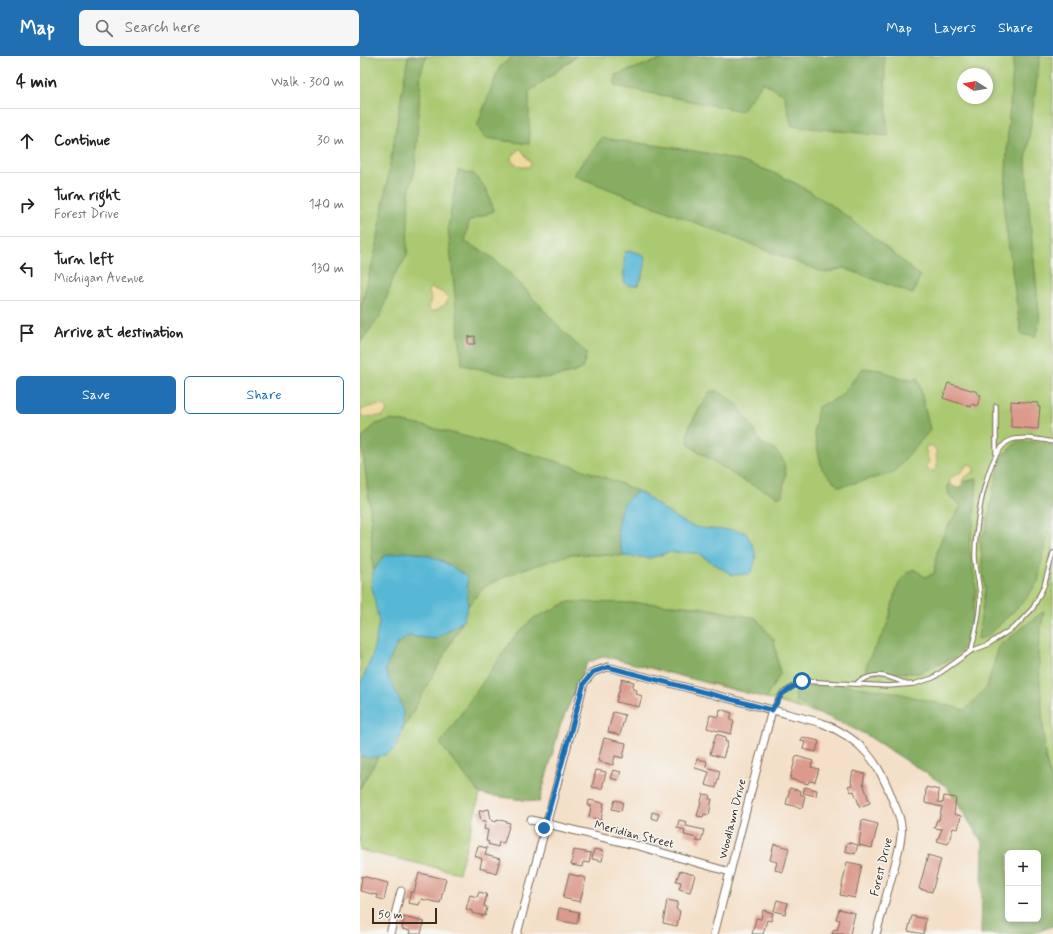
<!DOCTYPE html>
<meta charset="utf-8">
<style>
:root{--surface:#fff;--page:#f6f6f6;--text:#202124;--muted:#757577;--line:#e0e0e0;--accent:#1f6fb2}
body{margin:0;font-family:Mynerve,sans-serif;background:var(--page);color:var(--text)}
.controls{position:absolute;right:12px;bottom:12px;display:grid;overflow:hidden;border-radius:6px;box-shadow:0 2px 6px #0003}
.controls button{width:36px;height:36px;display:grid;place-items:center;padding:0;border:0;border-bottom:1px solid var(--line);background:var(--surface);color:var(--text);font:20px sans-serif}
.compass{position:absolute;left:597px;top:12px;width:36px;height:36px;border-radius:50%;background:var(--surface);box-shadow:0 2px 6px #0003;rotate:281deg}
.scale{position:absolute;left:12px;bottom:10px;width:65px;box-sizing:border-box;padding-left:4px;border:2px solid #3b2a1e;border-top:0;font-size:11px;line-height:14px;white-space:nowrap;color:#3b2a1e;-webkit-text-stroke:3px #f6f6f2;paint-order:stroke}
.stop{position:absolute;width:12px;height:12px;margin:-9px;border:3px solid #1f6fb2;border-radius:50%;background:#fff}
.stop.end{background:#1f6fb2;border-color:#fff;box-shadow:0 1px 4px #0008}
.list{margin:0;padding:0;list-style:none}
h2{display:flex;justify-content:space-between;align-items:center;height:52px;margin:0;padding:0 16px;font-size:17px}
h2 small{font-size:13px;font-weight:400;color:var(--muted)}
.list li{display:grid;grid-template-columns:26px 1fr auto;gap:12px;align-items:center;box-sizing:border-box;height:64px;padding:0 16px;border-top:1px solid var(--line)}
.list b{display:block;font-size:15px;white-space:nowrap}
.list p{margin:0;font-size:13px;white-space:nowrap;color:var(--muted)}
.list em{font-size:13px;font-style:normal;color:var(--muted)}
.actions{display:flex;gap:8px;padding:12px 16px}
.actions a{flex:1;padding:9px 0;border:1px solid var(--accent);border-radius:6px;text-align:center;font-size:14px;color:var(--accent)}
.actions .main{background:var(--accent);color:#fff}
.icon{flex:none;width:22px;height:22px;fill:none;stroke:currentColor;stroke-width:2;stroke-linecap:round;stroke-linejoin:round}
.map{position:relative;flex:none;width:693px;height:878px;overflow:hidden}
header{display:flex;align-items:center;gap:24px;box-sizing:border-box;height:56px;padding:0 20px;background:var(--accent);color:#fff}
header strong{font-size:19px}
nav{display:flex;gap:22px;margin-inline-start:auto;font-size:14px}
.search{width:280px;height:36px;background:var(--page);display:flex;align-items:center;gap:10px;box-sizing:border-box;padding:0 14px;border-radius:6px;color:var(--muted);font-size:15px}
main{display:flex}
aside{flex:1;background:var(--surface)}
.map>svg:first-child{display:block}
.green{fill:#aac971;stroke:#727a48;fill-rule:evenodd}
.forest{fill:#87ad63;stroke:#616c40;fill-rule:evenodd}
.sand{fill:#eeda9e;stroke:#94825e}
.water{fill:#57b8d5;stroke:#49717a}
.building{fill:#db9a8c}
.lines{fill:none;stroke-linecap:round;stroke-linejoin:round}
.lane-casing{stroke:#7c6a5a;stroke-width:5.5}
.street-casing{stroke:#7c6a5a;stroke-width:9}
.lane{stroke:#fff;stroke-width:3.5}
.street{stroke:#fff;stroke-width:7}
.route{stroke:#1f6fb2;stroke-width:5}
.labels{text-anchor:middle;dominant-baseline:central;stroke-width:3;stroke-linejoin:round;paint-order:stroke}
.street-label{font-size:12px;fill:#3b2a1e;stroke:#f6f6f2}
</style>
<header>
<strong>Map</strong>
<div class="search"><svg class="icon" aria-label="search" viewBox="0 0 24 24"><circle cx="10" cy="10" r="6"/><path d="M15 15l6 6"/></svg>Search here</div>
<nav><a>Map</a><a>Layers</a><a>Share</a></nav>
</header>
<main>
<aside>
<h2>4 min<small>Walk · 300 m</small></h2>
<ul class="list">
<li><svg class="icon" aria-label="ahead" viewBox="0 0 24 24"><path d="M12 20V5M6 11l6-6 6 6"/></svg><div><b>Continue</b></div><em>30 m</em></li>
<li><svg class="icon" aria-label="right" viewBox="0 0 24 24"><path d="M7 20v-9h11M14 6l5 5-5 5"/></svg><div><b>Turn right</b><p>Forest Drive</p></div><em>140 m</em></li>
<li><svg class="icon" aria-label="left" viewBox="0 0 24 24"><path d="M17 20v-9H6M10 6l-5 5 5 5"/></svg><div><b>Turn left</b><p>Michigan Avenue</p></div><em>130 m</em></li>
<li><svg class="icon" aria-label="arrive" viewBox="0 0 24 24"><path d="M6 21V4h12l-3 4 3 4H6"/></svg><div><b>Arrive at destination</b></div></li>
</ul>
<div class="actions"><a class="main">Save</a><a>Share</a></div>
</aside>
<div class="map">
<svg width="693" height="878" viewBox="0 0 693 878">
<rect width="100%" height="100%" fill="#f6f6f2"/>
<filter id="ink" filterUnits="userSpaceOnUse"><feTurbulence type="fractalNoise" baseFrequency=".025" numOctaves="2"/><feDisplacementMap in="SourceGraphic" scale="8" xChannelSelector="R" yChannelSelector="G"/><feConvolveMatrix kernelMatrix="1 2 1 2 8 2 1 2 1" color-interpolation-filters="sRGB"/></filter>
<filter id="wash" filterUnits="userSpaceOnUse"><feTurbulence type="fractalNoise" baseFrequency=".012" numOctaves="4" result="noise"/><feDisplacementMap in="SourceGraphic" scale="16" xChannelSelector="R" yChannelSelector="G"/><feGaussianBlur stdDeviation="0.9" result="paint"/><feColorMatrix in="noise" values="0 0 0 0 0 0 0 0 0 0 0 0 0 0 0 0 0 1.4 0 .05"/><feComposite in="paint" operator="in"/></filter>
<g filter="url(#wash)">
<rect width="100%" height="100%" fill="#f4e0c9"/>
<path class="green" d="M0,0H693V729L685,701L680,631L651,658L485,666L406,642L244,600L227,607L200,670L179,746L120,738L99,817L0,794ZM603,18H627V42H603Z"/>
<g class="forest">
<path d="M48,0H66L61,16L55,114L49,136L47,200L34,220L21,259L0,287V254L16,193Z"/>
<path d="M153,0H217L169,36V88L125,82L117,70L139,12Z"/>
<path d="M311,0H524L528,80L432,70L424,39L403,26L382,55L255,30V19Z"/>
<path d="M654,0H680L666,105L670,166L680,265L675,281L661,278L644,157L648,73Z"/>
<path d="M242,82C296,90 355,94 406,114C464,136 513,181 560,220L553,238L484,212L465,217L213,119Z"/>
<path d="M98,114L114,118L126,132L134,155L109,165L105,186C113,191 125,195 131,201C167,229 192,269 227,297L222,313C182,331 143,318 102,309L88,171Z"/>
<path d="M503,312L521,314L538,322L558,323L570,374L533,417L479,431L462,413L454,376L458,351L481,340Z"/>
<path d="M358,335L378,349L402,388L414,393L422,402L426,416L422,440L419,441L382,424L330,390L327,381L330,369L349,336Z"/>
<path d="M31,364C66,369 99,379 133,388C183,401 231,414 278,435L266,445L260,491L264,500L212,498L158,515L125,530L108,550L106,521L84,505L59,497L17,508L13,516L10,452L1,382L16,368Z"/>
<path d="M658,385L685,387L693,390V443L691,469L683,497L678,526L663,546L628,580L618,583L625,533L620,484L626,473L640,402Z"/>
<path d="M617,423L614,465L609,489L616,533L609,585L595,601L559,617L505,616C508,597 522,584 528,566C534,548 534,521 554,513L565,521L574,518C577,485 583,478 601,450L589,439L587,429Z"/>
<path d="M209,546L286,547L339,551L396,562L414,584L420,618L406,642L244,600L227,607L200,670L179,746L120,738L80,688L154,581L174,562Z"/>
<path d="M684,555L678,593L685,701L693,729V870L671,878H621L623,787L586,730L505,678L436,646L435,637L463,626L533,636L605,654L627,631L639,590ZM648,797H678V863H648Z"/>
<path d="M103,565L42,675L43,663L25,614L37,588L48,580L76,583Z"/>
<path d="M0,700H19L0,732Z"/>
</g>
<g class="sand">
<path d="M160,92L171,107L170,111H161L152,106L151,102Z"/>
<path d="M71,232L82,236L88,241L86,248L75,255H71L69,253L71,241L68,234Z"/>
<path d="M23,349L28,353L23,360L3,361L1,359V354L8,351Z"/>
<path d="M570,389L576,393L577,412L574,415L567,414L565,411L569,406L565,392Z"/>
<path d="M610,408L614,412V415L603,423L602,429L598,432L590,429V422L600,417L607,409Z"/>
</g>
<g class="water">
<path d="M271,195L283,198C288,209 283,218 278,229L271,230L265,228C263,225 264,201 265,196Z"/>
<path d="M278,435C293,444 320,468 336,471C352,475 369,472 385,476C395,492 400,500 390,518L372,519L337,497L310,496L290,502L264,500C256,483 255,460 266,445C269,441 275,438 278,435Z"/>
<path d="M44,496C71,497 86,506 107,521L108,550L103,565L76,583L48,580L37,588L25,614C30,626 38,638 42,650C45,661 42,687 33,694C25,701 9,703 0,700V630L12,600L19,567L11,526L13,516L24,500Z"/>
</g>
<g id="blocks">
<g class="building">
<path d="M115,280V288H108V281Z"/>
<path d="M588,327L618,336L617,338L621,339L617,350L612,348L611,351L583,342Z"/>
<path d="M651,345L678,347V351H680L678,373L651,371Z"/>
<path d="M262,623L274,626L272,633L277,634L276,638L282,640L279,651L256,646Z"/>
<path d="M360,653L372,657L370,664L374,665L371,678L347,672L350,659L359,661Z"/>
<path d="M253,656L265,659L260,679L248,676Z"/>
<path d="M356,678L366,681L365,686H368L363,702L350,698Z"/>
<path d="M442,681L459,685L456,696L443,693L445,686L441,685Z"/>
<path d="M244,682L266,687L263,702L255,700L253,709L238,705Z"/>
<path d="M436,700L453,705L451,711L459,713L455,726L449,725L448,728L430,723Z"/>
<path d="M337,703L347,705L346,711L360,715L356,732L345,729L349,716L335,712Z"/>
<path d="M236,714L246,716L242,733L232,731Z"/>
<path d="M253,714L261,716L258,724L250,722Z"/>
<path d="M493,715L505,718L503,727L510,747L500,751L494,735L491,736L488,730L492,729L491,725Z"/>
<path d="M445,731L457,734L456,740L443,737Z"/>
<path d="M566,731L579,734L578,746L583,747L584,740L596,742L594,758L601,760L598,773L593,772L588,788L577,785L582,773L574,772L577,764H579L582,751L565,747Z"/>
<path d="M430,732L441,735L440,738L445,740L442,752L426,748Z"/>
<path d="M343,738L350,739L349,743H352L349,759L344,758L343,761L337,760Z"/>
<path d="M229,744L244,747L241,764L229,761L231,750L228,749Z"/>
<path d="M255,744L263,746L261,755L252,753Z"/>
<path d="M129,753L131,764L136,766L137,763L150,767L144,787L139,786L138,791L128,788L129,786L126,785L128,774L124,773L126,765H121L119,755Z"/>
<path d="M292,756L299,758L297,764L291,762Z"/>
<path d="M319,764L327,766L326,770L344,774L341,786L336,785L337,782L324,779L325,774L317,772Z"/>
<path d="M502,764L518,768L512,792L499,789Z"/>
<path d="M487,786L498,789L495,798L485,795Z"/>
<path d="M414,788L429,792L423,816L415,814L417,806L410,804Z"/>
<path d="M118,790L127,792L125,799L140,803L136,817L120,812L122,803L115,800Z"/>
<path d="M234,793L244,795L242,805L232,803Z"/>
<path d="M214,794L231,797L229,807L223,806L222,811L211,809Z"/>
<path d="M568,799L581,803L572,836L559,833Z"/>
<path d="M487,806L502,809L495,842L480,839Z"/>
<path d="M320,815L335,819L330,836L319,833L321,826L316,825Z"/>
<path d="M59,817L86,823L80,847L61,843L59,849L48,847L51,836H54Z"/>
<path d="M209,818L226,822L220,846L203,842Z"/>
<path d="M2,820L28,827L24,844L17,842V839L0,835Z"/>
<path d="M119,836L127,838L124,850L127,851L125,860L112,857V855L106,853L110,839L117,841Z"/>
<path d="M307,844L318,846L316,853L320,855L317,870L303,867Z"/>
<path d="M417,844L428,847L425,858L414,855Z"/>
<path d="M199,852L219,856L217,868L197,864Z"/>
<path d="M479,853L495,857L490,878H472L474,873L477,874L480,864L476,863Z"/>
<path d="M403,854L413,857L411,865L407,864L403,878H392L396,862L401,863Z"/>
<path d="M552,860L566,863L563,878L548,875Z"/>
<path d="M44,861L64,866L61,878H49L50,875L42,873Z"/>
</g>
</g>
</g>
<g filter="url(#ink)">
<use href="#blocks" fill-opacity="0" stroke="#7c6a5a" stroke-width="1"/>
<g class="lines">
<g class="lane-casing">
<g id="lane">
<path d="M636,397V350"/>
<path d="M611,595C615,578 620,560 620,542C620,527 615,513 615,499C615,474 625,394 651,384C664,380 680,383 693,386"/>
<path d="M498,626C517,615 526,620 545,627"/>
<path d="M412,654L422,637L442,625L528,630L554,628L573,622L611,595L627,589L656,570L673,552L684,530L693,497"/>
</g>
</g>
<g class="street-casing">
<g id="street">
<path d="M171,764L275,789L370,816"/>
<path d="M30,878L41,835"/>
<path d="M157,878L224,627L233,616L248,611L462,667C502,683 519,706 533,745C538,756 543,768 541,780C540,792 536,804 533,816C527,837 522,857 516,878"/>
<path d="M354,878L412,654"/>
</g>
</g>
<use href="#lane" class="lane"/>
<use href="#street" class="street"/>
</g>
</g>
<g class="lines" filter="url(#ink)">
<path class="route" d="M184,772L224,627L233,616L248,611L412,654L422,638L442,625"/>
</g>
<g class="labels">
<g class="street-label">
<text transform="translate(373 763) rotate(-76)">Woodlawn Drive</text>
<text transform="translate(274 779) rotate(14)">Meridian Street</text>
<text transform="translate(522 811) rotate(-76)">Forest Drive</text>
</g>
</g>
</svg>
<div class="controls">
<button>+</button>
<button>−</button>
</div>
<svg class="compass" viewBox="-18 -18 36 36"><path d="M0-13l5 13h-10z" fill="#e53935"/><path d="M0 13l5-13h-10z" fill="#757577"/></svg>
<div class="scale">50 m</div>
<div class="stop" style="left:442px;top:625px"></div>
<div class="stop end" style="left:184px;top:772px"></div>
</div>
</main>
